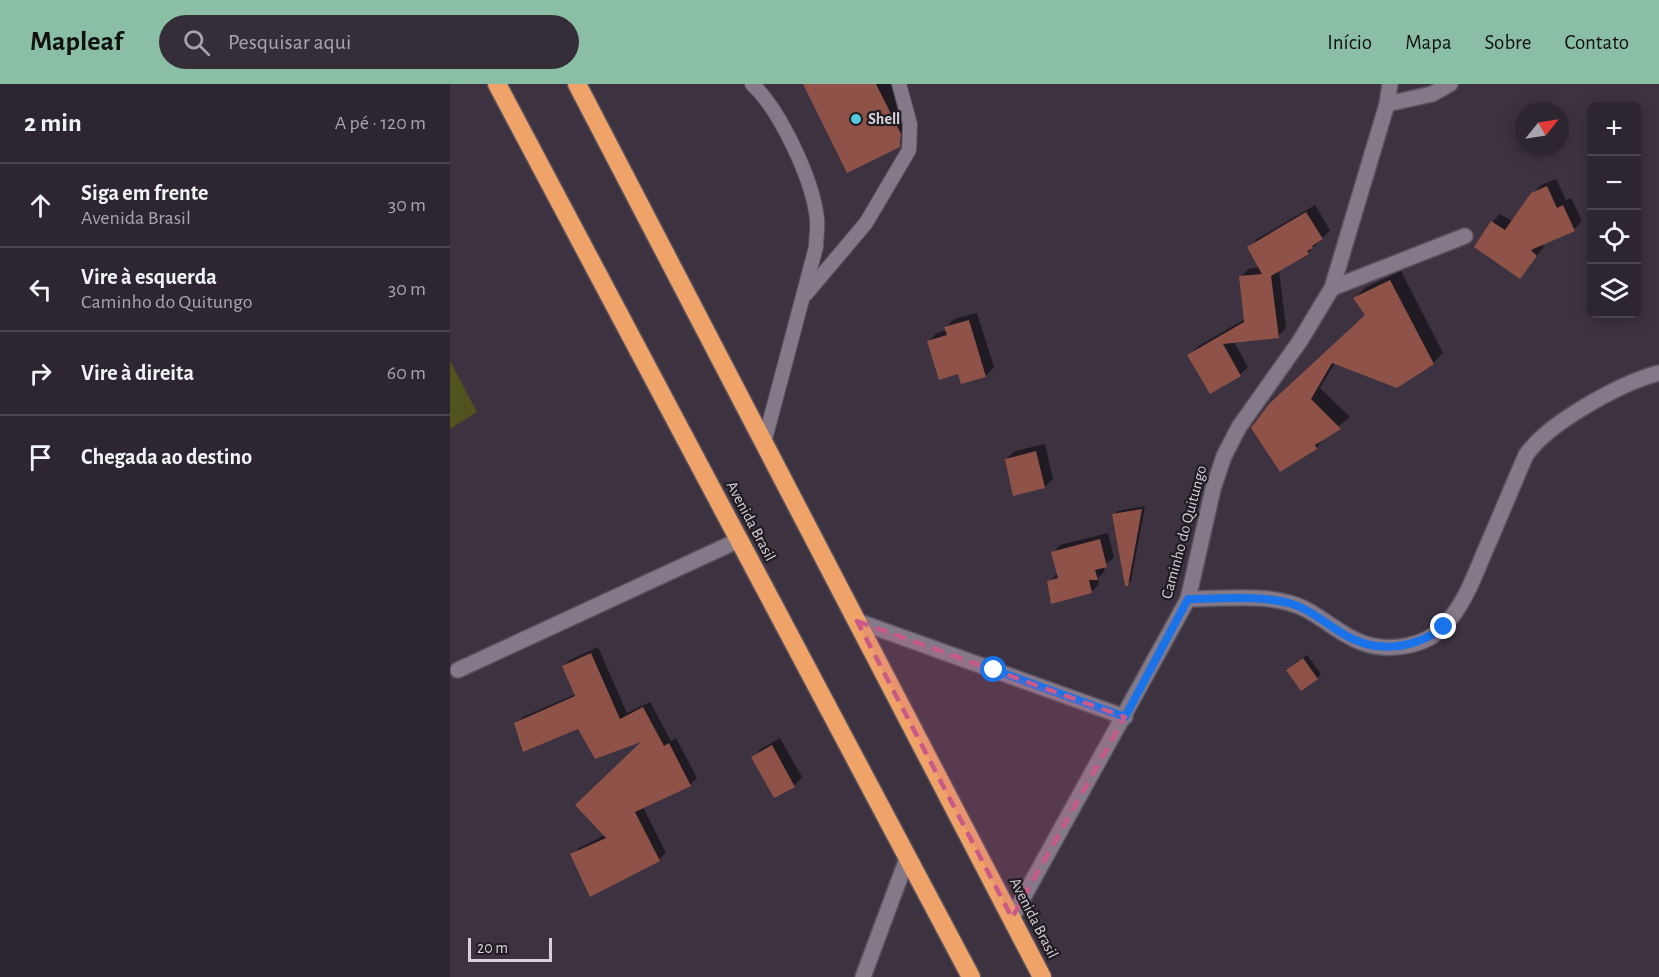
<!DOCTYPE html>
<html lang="pt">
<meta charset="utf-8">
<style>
:root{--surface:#2d2630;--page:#352e38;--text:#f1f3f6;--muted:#a7a5ab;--line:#48434c;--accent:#8abfa5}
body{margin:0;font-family:"Alegreya Sans",sans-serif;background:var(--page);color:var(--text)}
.controls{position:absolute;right:18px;top:18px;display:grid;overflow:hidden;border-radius:9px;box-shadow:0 3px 15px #0003}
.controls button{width:54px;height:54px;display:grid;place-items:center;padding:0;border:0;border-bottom:2px solid var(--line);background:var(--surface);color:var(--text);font:30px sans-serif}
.compass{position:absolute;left:1065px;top:18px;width:54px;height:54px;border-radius:50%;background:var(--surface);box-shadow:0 3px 15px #0003;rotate:60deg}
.scale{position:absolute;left:18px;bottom:15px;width:84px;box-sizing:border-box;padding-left:6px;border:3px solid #d7d1da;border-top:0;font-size:16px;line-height:21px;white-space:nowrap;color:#d7d1da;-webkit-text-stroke:4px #201c22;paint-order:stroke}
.stop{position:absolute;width:18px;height:18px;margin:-14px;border:4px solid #1a73e8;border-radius:50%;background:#fff}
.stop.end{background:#1a73e8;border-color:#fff;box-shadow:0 2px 6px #0008}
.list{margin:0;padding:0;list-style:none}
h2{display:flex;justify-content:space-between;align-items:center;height:78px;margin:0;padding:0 24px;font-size:26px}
h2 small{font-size:20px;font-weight:400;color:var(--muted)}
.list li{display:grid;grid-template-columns:39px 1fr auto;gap:18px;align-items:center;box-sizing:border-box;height:84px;padding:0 24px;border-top:2px solid var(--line)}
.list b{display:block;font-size:22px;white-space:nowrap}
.list p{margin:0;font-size:20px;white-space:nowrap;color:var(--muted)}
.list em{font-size:20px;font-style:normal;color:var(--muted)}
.icon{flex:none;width:33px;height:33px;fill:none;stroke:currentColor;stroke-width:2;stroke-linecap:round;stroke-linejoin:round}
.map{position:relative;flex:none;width:1209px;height:893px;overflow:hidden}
header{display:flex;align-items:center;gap:36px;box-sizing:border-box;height:84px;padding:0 30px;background:var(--accent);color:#111}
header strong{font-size:28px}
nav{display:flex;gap:33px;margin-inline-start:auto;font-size:21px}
.search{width:420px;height:54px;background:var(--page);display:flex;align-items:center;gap:15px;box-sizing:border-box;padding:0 21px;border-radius:33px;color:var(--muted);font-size:22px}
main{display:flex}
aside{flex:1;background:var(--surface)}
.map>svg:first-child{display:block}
.green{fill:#50531d}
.shadow{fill:#0007}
.building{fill:#8e5248}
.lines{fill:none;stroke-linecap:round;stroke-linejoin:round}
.service-casing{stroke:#59515d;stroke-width:16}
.minor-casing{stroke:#59515d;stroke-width:18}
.motorway-casing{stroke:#59515d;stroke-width:21}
.service{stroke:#847989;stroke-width:14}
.minor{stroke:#847989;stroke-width:15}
.motorway{stroke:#f0a368;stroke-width:18}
.route{stroke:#1a73e8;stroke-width:8}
.marked{fill:#c95987;fill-opacity:0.2;stroke:#c95987;stroke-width:4.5;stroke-dasharray:12 8;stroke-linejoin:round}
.poi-dot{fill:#54cadd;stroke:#201c22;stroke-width:2}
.labels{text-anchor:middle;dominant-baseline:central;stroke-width:4.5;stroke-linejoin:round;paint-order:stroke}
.poi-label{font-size:16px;font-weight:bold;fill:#d7d1da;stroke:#201c22;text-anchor:start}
.street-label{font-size:16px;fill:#d7d1da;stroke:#201c22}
</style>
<header>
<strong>Mapleaf</strong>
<div class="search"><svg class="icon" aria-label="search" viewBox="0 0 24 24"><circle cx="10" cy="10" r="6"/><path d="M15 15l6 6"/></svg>Pesquisar aqui</div>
<nav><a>Início</a><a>Mapa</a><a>Sobre</a><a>Contato</a></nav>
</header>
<main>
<aside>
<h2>2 min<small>A pé · 120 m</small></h2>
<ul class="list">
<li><svg class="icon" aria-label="ahead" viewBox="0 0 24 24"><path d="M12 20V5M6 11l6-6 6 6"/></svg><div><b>Siga em frente</b><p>Avenida Brasil</p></div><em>30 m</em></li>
<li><svg class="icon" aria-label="left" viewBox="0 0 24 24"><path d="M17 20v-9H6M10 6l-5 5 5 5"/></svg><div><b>Vire à esquerda</b><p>Caminho do Quitungo</p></div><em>30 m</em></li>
<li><svg class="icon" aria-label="right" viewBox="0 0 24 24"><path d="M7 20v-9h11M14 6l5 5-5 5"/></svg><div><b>Vire à direita</b></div><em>60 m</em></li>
<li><svg class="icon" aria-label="arrive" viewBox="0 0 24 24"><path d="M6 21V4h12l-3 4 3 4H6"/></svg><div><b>Chegada ao destino</b></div></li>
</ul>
</aside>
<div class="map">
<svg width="1209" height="893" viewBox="0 0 1209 893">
<rect width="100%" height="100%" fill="#3c3240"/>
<path class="green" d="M0,277L27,328L0,345Z"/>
<g class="shadow">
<path d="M354,0H449L466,34V46L449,62Z"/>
<path d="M1106,95L1116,116L1121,114L1132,137L1124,145L1091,160L1094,163L1070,193L1042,138L1050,130L1063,138L1082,110L1091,101Z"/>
<path d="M865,121L880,146L858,169L829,186L836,244L828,252L784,258L798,283L790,291L739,271L747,263L795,235L790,193L799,185L811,183L799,163L807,155Z"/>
<path d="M951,187L993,269L983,279H885L870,304L900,333L876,352L866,364L803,344L917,230L905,214L915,204Z"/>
<path d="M527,229L544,283L535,292L509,288L479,257L487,249L497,246L496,243L504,235Z"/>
<path d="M595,360L603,395L594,403L556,375L565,367Z"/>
<path d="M695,422L681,497L677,501L664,431L668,427Z"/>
<path d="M658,449L664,474L653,482L655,487L648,494L649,500L641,508L599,498L608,489L603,469L610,461Z"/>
<path d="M148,563L177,629L200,618L221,657L226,654L247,694L240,701L193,723L216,769L209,775L141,811L122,771L129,764L155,751L197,654L129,643L66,640L73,633L126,610L113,582L120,576Z"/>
<path d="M857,571L871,590L867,594L841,582Z"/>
<path d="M330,654L352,693L344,702L303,673L311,665Z"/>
</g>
<g class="building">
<path d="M353,0H426L451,50L450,63L397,89Z"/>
<path d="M1097,102L1107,124L1113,121L1125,147L1081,166L1087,172L1070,195L1024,163L1041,137L1055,146L1081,109Z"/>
<path d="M856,128L873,155L862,162L863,164L857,167L859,170L821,192L829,254L773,260L791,292L760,310L737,271L794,238L789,192L812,190L797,163Z"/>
<path d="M940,196L984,280L947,304L882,279L861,315L891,345L865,361L867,365L830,388L801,344L819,320L915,231L903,214Z"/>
<path d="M519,236L536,293L511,300L508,290L489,296L477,257L497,251L494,243Z"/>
<path d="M586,367L595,404L563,412L555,375Z"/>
<path d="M692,425L678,502H675L662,430Z"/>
<path d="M650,455L657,483L645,486L648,496H639L642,509L601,520L597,497L608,494L601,468Z"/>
<path d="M141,569L170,635L193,623L214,662L219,659L241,702L185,728L210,777L140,813L120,770L156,754L125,721L191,658L145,675L128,645L73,668L64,639L125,612L112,582Z"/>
<path d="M853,574L868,595L851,607L836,586Z"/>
<path d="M322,661L345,703L324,714L301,673Z"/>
</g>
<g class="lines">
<g class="service-casing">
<g id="service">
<path d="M302,0C330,26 363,96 367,135C368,144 366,154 366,163L314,359"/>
<path d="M356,210L416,139L459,66L460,40L449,0"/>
</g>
</g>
<g class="minor-casing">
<g id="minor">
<path d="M937,20L982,10L1000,0"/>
<path d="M882,204L1015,152"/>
<path d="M738,515C774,515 821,508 855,525C875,535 892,552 913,559C938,568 976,563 994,542C1014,521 1024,493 1035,467C1049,435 1062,403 1076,371C1099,338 1171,299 1209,289"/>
<path d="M407,537L675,633"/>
<path d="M8,586L289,456"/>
<path d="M562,834L738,515L763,405L774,372L789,343L850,257L882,204L937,20L940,0"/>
<path d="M413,893L458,772"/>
</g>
</g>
<g class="motorway-casing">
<g id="motorway">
<path d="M47,0L521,893"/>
<path d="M127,0L592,893"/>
</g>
</g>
<use href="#service" class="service"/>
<use href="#minor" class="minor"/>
<use href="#motorway" class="motorway"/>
</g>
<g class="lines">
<path class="route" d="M544,586L675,633L738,515C770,515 807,511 839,519C860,525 876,540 895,551C927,570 964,565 994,543"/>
</g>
<path class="marked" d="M407,537L675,633L562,834Z"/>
<circle class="poi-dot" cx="406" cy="35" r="6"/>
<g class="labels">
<g class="poi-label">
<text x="418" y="35">Shell</text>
</g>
<g class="street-label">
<text transform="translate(301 437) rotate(62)">Avenida Brasil</text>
<text transform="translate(734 448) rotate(-75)">Caminho do Quitungo</text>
<text transform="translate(584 834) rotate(63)">Avenida Brasil</text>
</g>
</g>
</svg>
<div class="controls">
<button>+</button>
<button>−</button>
<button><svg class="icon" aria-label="locate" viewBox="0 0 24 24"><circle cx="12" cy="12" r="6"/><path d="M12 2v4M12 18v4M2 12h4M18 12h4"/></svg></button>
<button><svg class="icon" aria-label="layers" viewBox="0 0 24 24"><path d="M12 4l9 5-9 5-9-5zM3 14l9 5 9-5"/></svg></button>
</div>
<svg class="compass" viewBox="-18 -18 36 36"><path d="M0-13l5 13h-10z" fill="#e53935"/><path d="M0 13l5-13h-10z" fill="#a7a5ab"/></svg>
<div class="scale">20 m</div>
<div class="stop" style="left:544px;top:586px"></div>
<div class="stop end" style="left:994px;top:543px"></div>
</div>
</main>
